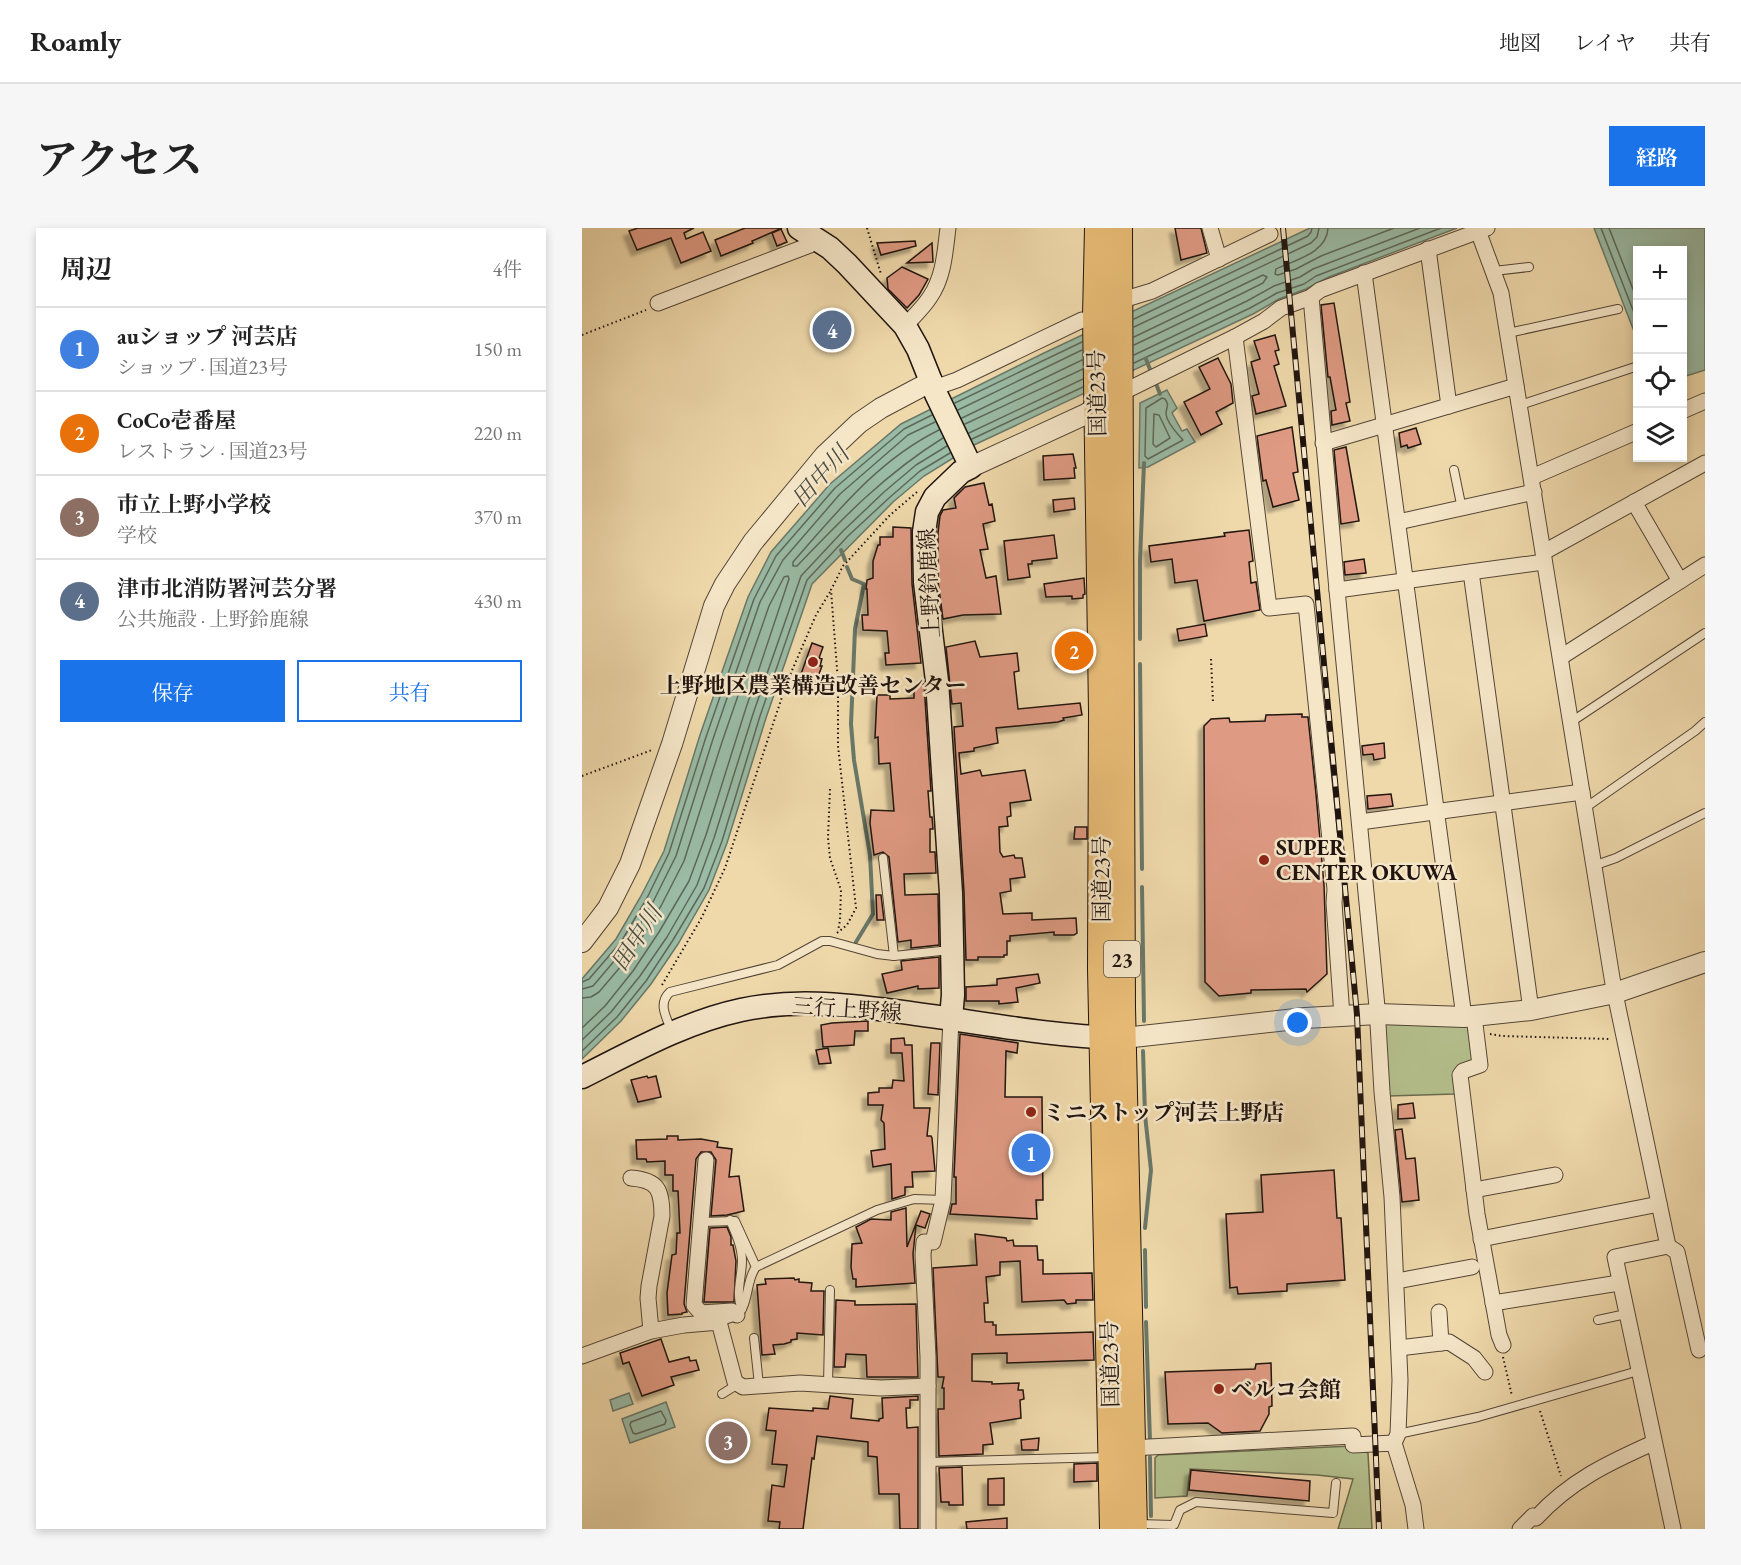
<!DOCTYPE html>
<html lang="ja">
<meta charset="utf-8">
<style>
:root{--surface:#fff;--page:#f6f6f6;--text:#222;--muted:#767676;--line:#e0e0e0;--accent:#1a73e8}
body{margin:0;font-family:"EB Garamond","Noto Serif JP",serif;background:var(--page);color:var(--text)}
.controls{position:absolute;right:18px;top:18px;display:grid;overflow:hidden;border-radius:0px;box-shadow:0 3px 9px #0003}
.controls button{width:54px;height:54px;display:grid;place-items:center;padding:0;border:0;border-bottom:2px solid var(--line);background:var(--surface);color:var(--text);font:30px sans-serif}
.you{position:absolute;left:716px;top:795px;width:21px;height:21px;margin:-15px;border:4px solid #fff;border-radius:50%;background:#1a73e8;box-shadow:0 0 0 9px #1a73e833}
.badge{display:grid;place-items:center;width:39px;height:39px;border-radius:50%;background:var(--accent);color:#fff;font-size:20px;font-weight:700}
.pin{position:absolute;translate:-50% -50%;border:3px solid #fff;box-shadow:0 2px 6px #0006}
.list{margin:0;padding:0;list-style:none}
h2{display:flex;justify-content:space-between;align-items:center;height:78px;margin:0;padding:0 24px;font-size:26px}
h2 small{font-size:20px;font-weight:400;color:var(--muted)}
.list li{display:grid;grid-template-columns:39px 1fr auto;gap:18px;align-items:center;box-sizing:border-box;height:84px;padding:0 24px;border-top:2px solid var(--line)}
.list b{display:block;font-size:22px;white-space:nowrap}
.list p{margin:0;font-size:20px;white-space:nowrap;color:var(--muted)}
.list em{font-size:20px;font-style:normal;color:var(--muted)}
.actions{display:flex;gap:12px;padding:18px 24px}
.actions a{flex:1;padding:14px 0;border:2px solid var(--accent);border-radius:0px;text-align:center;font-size:21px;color:var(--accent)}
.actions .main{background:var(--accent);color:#fff}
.icon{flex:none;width:33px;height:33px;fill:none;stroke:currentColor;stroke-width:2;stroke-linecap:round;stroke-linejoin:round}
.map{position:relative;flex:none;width:1123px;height:1301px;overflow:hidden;border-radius:0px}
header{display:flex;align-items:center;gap:36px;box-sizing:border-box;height:84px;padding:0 30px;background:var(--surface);border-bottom:2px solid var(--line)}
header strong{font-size:28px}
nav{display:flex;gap:33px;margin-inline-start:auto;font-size:21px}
.intro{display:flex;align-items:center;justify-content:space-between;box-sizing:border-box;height:144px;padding:0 36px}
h1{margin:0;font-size:42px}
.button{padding:15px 27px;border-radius:0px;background:var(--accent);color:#fff;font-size:21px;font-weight:700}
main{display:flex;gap:36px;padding:0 36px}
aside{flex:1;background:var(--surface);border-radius:0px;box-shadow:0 3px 9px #0003}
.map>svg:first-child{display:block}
.green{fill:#b4c08d;stroke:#6a6a4e;stroke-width:1.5}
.water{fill:#9abba5;stroke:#697869;stroke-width:1.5}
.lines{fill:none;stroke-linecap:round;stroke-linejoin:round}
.shore{stroke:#5d685a;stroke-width:1.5}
.stream{stroke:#697869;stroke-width:4}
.building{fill:#df9a83;stroke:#20140f;stroke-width:1.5;filter:url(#shadow)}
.service-casing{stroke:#544536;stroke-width:10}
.minor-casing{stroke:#544536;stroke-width:17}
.tertiary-casing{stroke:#544536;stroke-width:22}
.secondary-casing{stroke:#20140f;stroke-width:25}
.trunk-casing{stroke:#20140f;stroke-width:28}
.path{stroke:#20140f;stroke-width:2;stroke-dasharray:1.5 3;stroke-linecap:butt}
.service{stroke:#f5e6c8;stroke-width:8}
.minor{stroke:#f5e6c8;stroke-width:15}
.tertiary{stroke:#f5e6c8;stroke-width:20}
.secondary{stroke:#f5e6c8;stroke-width:22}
.trunk{stroke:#e8bc76;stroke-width:26}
.rail-casing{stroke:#20140f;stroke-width:6}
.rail{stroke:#f5e6c8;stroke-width:4;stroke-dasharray:11;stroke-linecap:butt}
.poi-dot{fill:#8f2418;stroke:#f5e6c8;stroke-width:2}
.labels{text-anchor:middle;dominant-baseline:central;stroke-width:5;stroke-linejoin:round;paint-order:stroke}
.shield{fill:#f5e6c8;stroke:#605346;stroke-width:1.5}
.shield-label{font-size:21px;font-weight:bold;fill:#20140f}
.street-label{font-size:22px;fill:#20140f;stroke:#f5e6c8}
.poi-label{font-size:22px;font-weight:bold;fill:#20140f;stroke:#f5e6c8;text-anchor:start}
.water-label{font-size:24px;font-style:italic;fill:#4b4e44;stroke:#f5e6c8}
</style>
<header>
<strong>Roamly</strong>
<nav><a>地図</a><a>レイヤ</a><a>共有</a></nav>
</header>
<div class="intro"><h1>アクセス</h1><a class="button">経路</a></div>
<main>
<aside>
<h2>周辺<small>4件</small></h2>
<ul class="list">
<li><span class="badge" style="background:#3f7fe0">1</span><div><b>auショップ 河芸店</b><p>ショップ · 国道23号</p></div><em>150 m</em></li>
<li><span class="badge" style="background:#e8710a">2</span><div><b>CoCo壱番屋</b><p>レストラン · 国道23号</p></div><em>220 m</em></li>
<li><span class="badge" style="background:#8d6e63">3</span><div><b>市立上野小学校</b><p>学校</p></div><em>370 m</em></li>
<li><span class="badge" style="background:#5c6f8a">4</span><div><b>津市北消防署河芸分署</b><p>公共施設 · 上野鈴鹿線</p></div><em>430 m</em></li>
</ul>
<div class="actions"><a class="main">保存</a><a>共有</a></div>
</aside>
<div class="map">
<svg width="1123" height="1301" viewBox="0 0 1123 1301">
<defs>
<filter id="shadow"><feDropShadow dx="-5.5" dy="5.5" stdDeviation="1.5" flood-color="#0004"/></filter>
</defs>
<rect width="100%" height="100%" fill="#efd9ab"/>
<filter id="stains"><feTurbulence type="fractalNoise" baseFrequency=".00333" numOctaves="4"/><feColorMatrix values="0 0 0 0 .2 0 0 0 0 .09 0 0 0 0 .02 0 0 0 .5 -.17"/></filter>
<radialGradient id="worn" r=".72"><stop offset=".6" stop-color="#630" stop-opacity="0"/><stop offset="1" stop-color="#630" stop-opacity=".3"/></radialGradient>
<g class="green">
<path d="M805,795L887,797L894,832L876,864L873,866L806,868L802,798Z"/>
<path d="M770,1218L786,1225L790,1301H756L771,1251L735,1247L608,1241L605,1268L573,1270V1230L576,1227Z"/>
</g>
<g class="water">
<path d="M728,0H875L747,49L724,61L697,71L671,86L392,217L342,248L311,274L230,356L184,490L145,615L127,662L96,716L69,756L39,793L0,831V751L34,711L59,668L82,623L118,507L166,369L189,324L248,256L319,196L462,125Z"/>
<path d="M1012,0H1123V142L1101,149L1100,22H1056L1055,111Z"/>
<path d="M585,162L595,180L590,185L600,203L605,201L613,214L566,239L557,240L558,175Z"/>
<path d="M47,1165L51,1176L31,1183L28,1172Z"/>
<path d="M84,1174L93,1199L48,1215L40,1191Z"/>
</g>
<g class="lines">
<g class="shore">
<path d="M746,0C745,25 713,32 694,41L693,46L696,47L714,41L739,28L812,0"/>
<path d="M1019,0L1056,95"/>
<path d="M1027,0L1056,74"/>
<path d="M552,91L726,8L729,4L730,0"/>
<path d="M552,99L729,15L735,9L737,0"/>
<path d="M552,109L681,47L685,49L681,55L661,65L552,117"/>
<path d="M552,127L665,73L692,58L718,49L731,41L838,0"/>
<path d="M552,135L668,80L695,65L722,56L734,48L859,0"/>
<path d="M580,170L583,171C588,178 584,178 584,186C585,196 596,206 601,212L566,231L563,228L564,180Z"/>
<path d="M373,175L500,114"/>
<path d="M376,182L500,122"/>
<path d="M572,186L577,187L588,210L574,219L571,216Z"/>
<path d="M380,190L500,132"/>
<path d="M383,196L501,141"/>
<path d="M357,202C296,232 255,284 211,334V338H215C261,290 303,246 361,210"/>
<path d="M387,205L501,151"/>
<path d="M390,211L501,159"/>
<path d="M0,754L7,751L39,714L65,670L87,625L124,509L172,371L194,328L253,260L322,201L350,187"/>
<path d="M0,761L11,758L45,718L71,674L94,628L131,511L178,374L201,332L258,266L326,207L353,194"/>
<path d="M0,770L9,769L17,764L51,724L79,678L102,633L140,514L187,378L202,349L206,348L207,351L163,483L124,607L107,653L77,704L51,743L23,778L0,800"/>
<path d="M0,812L29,784L58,748L85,709L115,657L132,610L171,486L219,348L261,303L302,264L334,237L365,218"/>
<path d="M0,823L35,789L64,753L91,712L122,660L140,613L178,488L225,352L266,308L307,270L338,243L368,225"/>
<path d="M79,1183L84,1192L83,1196L54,1206L51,1205L48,1197L49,1194Z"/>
</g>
<g class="stream">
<path d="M564,131L569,144"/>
<path d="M573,153L578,166"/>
<path d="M259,322L263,332"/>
<path d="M265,339L270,351L282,356L273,401L269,496L272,532L288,627L291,686L274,714"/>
<path d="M558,411V332L562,235"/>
<path d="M558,436L560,641"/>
<path d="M560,659L562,793"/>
<path d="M561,823L563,887L569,942L563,1000"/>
<path d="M563,1022L564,1079"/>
<path d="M564,1094L568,1213"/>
<path d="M568,1229L569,1288"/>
</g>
</g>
<g class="building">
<path d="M56,0H112L102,5L104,11L121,4L129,23L99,35L89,10L55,22L47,3Z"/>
<path d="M163,0H200L170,13L171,15L139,28L133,12Z"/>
<path d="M593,0H619L625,25L599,32Z"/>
<path d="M199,1L205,14L195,18L190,5Z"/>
<path d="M333,13L334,18L299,27L295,15Z"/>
<path d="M350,15L351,34L325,35Z"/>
<path d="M320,39L346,51L337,67L325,80L306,61L305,50Z"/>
<path d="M752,75L768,174L764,175L768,193L750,197L749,183L754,182L748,149H746L739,77Z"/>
<path d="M693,107L697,122L693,123L697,136L692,138L704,178L674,186L670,168L677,166L669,134L678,131L672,113Z"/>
<path d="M636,130L649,156L651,175L634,184L640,196L619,207L602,174L628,161L617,139Z"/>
<path d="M710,199L716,244L711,245L717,272L691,279L684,252L681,253L675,208Z"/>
<path d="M834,200L839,216L826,220L825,217L819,219L817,205Z"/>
<path d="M764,219L777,293L759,296L752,222Z"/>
<path d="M491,226L494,240H492L493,250L462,252L461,228Z"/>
<path d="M402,255L407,277L410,276L413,293L401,296L406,321L398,322L404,350L414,348L419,386L381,387L361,391L356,353V305L358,288L361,282L374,280L372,270L383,259Z"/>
<path d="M492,270L493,281L472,284L471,272Z"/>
<path d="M311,299L329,300L330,356L339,435L304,437L303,425H307L305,403L281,402L280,387H286L285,361H284L285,352L291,350V333L296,317H298V309H311Z"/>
<path d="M667,302L671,333L667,334L669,355L674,354L678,382L622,393L615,352L593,355L590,331L569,334L567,318L643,308L642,305Z"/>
<path d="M472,307L475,330L450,333V336H446L448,349L426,352L422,313Z"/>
<path d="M782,331L784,345L763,347L762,334Z"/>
<path d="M502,350L503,366L501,367V370L490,371V368L464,369L462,356Z"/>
<path d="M623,396L625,408L597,413L595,401Z"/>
<path d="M393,413L398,429L435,425L437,443L432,444L436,481L498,475L500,487L481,490L482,492L476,494L414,500L416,515L392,520V523L377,525L379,546L398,542L400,548L443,542L449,572L428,575L429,588L425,589L426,598L417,599L418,624L421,629L432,627L433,630H440L443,649L428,651L429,663L418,665L421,686L450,685V692L494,690L495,705L492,707H472V704L428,708V713H425V727H422V729H396V732H384L382,664L372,499L381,498L379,475L370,476L364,419Z"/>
<path d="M503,414L504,430L479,434L477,418Z"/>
<path d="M230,415L241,419L237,430L240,431L238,438H240L234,454L218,449Z"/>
<path d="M332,456H342L349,563H346L348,589H350L351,601H348V624H353L354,645L322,646L323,667L356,666L357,717L329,720V712L316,714L307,629L301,624L292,627L288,595L289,582L312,583L308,535L297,536L296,509L293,510L295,467H308V471L332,470Z"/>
<path d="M720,486V489H726L734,566L742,657L745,746L725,764L724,761L669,762V765L637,768L623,754L622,498L629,491L647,490L648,494L683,493L684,487Z"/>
<path d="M802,515L803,530L792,532L791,526L781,527L780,518Z"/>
<path d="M809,566L811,578L786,581L785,568Z"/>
<path d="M493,599H505V611H492Z"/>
<path d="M294,667H299L302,692H295Z"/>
<path d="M357,729V760L336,761V758L305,765L300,746L320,742L319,733Z"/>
<path d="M456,746L458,755L434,760L436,774L417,776V773H384V759L415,757V751Z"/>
<path d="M286,793V803H273L272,817L241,819L239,797L250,795Z"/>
<path d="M378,806L436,815L435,825L424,823L423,869H460L461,972H454L455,991L368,986L370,976H374V949H372Z"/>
<path d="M322,810L323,817H330L332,880H348L345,908H349L350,910L353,943L330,944L331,959H323V967L310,971L309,936L291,939L289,923L303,921L302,895L299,892L301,877H286V865L297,864V860H310L311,852L322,853L320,825H309V811Z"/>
<path d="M349,815H358L356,867L346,866Z"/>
<path d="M246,820L249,835L237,836L234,822Z"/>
<path d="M65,848L66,850L74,848L79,869L56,874L49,852Z"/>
<path d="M831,875L833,890L816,891V877Z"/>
<path d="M820,901L824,931L833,930L837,972L820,974L813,902Z"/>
<path d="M85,908H96V912L119,911L136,914L135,919L150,921L147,949L157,948L162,983L145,987L129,988L134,932L129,924H119L114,931L102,1076L105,1084L100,1085V1086L86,1087L85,1065L90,1027L94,1026L95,1005H98L96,963H91V947H83V933L65,934L64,931H55L54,912L85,911Z"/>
<path d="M752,942L755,990H759L763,1052L705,1056V1063L656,1066L655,1059L648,1060L644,986L681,984L679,947Z"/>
<path d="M324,980L325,1019L339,983L348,986L343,1000L334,997L331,1026L333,1055L274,1059V1051H271L269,1039L270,1016L280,1015L274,999L289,991L309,992V984Z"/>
<path d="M128,1000L145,999L149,1009V1017H151L154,1033L152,1074H122Z"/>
<path d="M393,1006L424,1010L425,1013L431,1012L432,1018H455L456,1032H461V1046L510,1045L511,1072H494V1075L485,1076L482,1072L440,1074L438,1033L418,1034V1047L404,1049L406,1075H402L403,1094H411V1097H414V1107L511,1104L512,1132L425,1135V1125L390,1126V1153L410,1154V1156L437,1155L436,1162H441L442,1171L438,1172L439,1190L408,1195L411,1216L401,1217V1226L357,1228L356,1181H362V1160H360L362,1149H356L351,1040L395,1037Z"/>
<path d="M212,1050L213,1052L217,1051V1054L230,1055L229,1063H242L241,1107L215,1105V1111L209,1112V1114L202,1116L191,1117L193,1126L180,1127L175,1057L184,1056L183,1051Z"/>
<path d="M254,1072L273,1073V1077L334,1076L336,1149H285L284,1127L264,1126L263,1139H252Z"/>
<path d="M79,1111L87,1134L107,1129L108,1133L114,1132L117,1142L89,1149L92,1157L60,1168L47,1134L41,1136L38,1125Z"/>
<path d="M689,1135L690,1178L687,1179V1186L678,1203L640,1205L626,1195L586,1196L583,1144L673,1141L674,1136Z"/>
<path d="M248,1168L271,1171L269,1190L297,1193V1191L301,1190L300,1170L336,1168V1172H328V1180H324L325,1200L336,1199V1301H318L317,1266H297L295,1229L286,1228V1214L235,1208L232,1231L230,1230L221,1301H197L198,1294L186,1293L190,1257L202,1259L205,1237L190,1236L194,1203L184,1202L187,1180L231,1183V1180L246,1181Z"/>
<path d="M457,1210L456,1222H440L439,1212Z"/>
<path d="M515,1235V1253L492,1254V1236Z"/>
<path d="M380,1239L381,1277H367V1274H359L357,1240Z"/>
<path d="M609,1242L728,1253L727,1273L607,1262Z"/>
<path d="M422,1250V1277H406V1251Z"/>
<path d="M425,1290V1301H385L384,1294Z"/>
</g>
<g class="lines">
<g class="service-casing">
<g id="service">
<path d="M912,43L947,39"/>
<path d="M926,105L1036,81"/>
<path d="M938,177L1056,138"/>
<path d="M872,242L880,281"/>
<path d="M989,494L1123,405"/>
<path d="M1003,580L1113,503L1123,494"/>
<path d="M301,630L312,728"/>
<path d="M1011,638L1034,630L1123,585"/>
<path d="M90,804C85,790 75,776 88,764L196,737L240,713H248L295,726L312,728L368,722"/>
<path d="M148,992C154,1006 160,1019 160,1033C160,1049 153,1066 160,1081"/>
<path d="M120,994L153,993L174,1039"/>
<path d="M1016,1092L1044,1086"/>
<path d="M137,1094C142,1092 150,1090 155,1087C167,1078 164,1051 174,1039L295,982L332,971L361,972"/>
<path d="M172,1110L177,1157"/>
<path d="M246,1156L248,1062"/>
<path d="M140,1166L156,1156"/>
<path d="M816,1206L896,1189L1056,1143"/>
<path d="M348,1234L526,1229"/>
<path d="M556,1296L592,1297L598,1282L614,1274L751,1285L754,1255"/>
</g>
</g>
<g class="minor-casing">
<g id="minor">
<path d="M628,0L637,31"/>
<path d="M895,0L919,65L1031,756L1086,1018L1033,1029L1091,1301"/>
<path d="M846,21L867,178"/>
<path d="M782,45L882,789"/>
<path d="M729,69L755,362L795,779L800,864L810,969L818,1152L816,1206L812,1215"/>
<path d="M537,73L570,63L688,6"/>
<path d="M76,75L228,17L233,11"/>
<path d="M323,98C331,89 341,80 348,69C362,49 363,23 366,0"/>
<path d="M653,109L687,380L724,376L753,661L752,675L760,788"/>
<path d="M352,160L375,152L500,92"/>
<path d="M537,166L653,109L682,93L699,80L729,69L738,62L905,0"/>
<path d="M1100,183L1123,173"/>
<path d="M741,215L934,158"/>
<path d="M950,249L1056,203"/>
<path d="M1052,274L1098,353"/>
<path d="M816,294L952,264"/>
<path d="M962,324L1123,235"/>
<path d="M889,344L949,782"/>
<path d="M755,362L962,334"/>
<path d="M979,429L1123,337"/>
<path d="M778,594L1000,564"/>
<path d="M892,788L898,837L881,843L878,847L895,986L917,1107L921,1117"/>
<path d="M124,932L112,1077L119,1085L150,1083L155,1087"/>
<path d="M49,950C76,952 80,962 80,988L67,1058L66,1070L69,1103"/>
<path d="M892,962L973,947"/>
<path d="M899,1011L1077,976"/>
<path d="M1086,1018L1095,1024L1117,1122"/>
<path d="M815,1053L890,1039"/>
<path d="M911,1075L1037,1055"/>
<path d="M857,1084L859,1115"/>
<path d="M817,1120L867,1114L892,1130L903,1144"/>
<path d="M0,1128L69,1103L102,1097L137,1094L153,1154L161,1159L218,1155L299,1160L346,1158"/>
<path d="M549,1220L771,1208V1217L812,1215L831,1277L834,1301"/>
<path d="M346,1301V1129L341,1027L342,1014H351L361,972L369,790"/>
<path d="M938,1301L951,1288L954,1290C988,1253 1026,1235 1071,1215"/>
</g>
</g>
<g class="tertiary-casing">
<g id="tertiary">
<path d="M389,239L504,186L524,174"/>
<path d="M0,714L26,680L48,636L90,516L132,378L143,356L171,314L243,227L277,195L299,180L350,153"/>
<path d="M542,810L723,790L796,786L882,789L949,782L1033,765L1123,734"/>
</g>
</g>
<g class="secondary-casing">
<g id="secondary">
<path d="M217,0L248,20L265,36L323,98L336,121L354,166L389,239L379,244L353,269L345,284L342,304L343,354L355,453L369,665L371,767L369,790"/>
<path d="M0,849C50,824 103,794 159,782C210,771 260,776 312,783C387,792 461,808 537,810"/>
</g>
</g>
<g class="trunk-casing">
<g id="trunk">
<path d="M516,0L514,88L520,483L519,741L531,1301"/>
<path d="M537,0L540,779L552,1301"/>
</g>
</g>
<g class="path">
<path d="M285,0L299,46"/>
<path d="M0,107L64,82"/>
<path d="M629,431L631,474"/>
<path d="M0,548L70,522"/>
<path d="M248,561L246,610L248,630L259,662L258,692L256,703"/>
<path d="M255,705L265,697L274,680L256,518V454L249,362L261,338L308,287L335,264"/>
<path d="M80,757L120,689L143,640L205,454L234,387L248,364"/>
<path d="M908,806L920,808L1028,811"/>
<path d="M921,1129L930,1168"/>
<path d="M958,1183L979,1248"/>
</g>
<use href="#service" class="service"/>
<use href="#minor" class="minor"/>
<use href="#tertiary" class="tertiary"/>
<use href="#secondary" class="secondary"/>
<use href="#trunk" class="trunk"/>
<g class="rail-casing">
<path id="rail" d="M701,0L775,787L797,1301"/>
</g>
<use href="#rail" class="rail"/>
</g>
<g class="poi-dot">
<circle cx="231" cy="434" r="6"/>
<circle cx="682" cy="632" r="6"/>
<circle cx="449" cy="884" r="6"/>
<circle cx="637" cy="1161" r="6"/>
</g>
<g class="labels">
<rect class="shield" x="522" y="713" width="36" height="36" rx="4.5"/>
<g class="shield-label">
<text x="540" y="731">23</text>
</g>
<g class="street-label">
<text transform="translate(515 165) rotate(-91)">国道23号</text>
<text transform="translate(347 355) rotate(-93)">上野鈴鹿線</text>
<text transform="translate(519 651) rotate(-90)">国道23号</text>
<text transform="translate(265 781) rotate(4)">三行上野線</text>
<text transform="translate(528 1136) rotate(-91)">国道23号</text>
</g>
<g class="poi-label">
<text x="231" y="457" text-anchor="middle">上野地区農業構造改善センター</text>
<text x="694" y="619">SUPER<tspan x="694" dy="25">CENTER OKUWA</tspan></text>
<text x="461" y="884">ミニストップ河芸上野店</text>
<text x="649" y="1161">ベルコ会館</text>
</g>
<g class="water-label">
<text transform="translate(238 248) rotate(-48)">田中川</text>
<text transform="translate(54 710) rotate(-57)">田中川</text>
</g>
</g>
<rect width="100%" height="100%" filter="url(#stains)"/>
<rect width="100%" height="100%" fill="url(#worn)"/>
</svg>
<div class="controls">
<button>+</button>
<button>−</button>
<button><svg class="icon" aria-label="locate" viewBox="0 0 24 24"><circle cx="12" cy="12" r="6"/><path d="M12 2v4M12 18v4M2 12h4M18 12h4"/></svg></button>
<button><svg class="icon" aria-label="layers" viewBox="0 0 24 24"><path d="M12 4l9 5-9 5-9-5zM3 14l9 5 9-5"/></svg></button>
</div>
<div class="you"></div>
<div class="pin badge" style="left:449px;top:925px;background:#3f7fe0">1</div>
<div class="pin badge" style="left:492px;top:423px;background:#e8710a">2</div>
<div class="pin badge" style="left:146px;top:1213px;background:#8d6e63">3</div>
<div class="pin badge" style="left:250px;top:102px;background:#5c6f8a">4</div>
</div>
</main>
